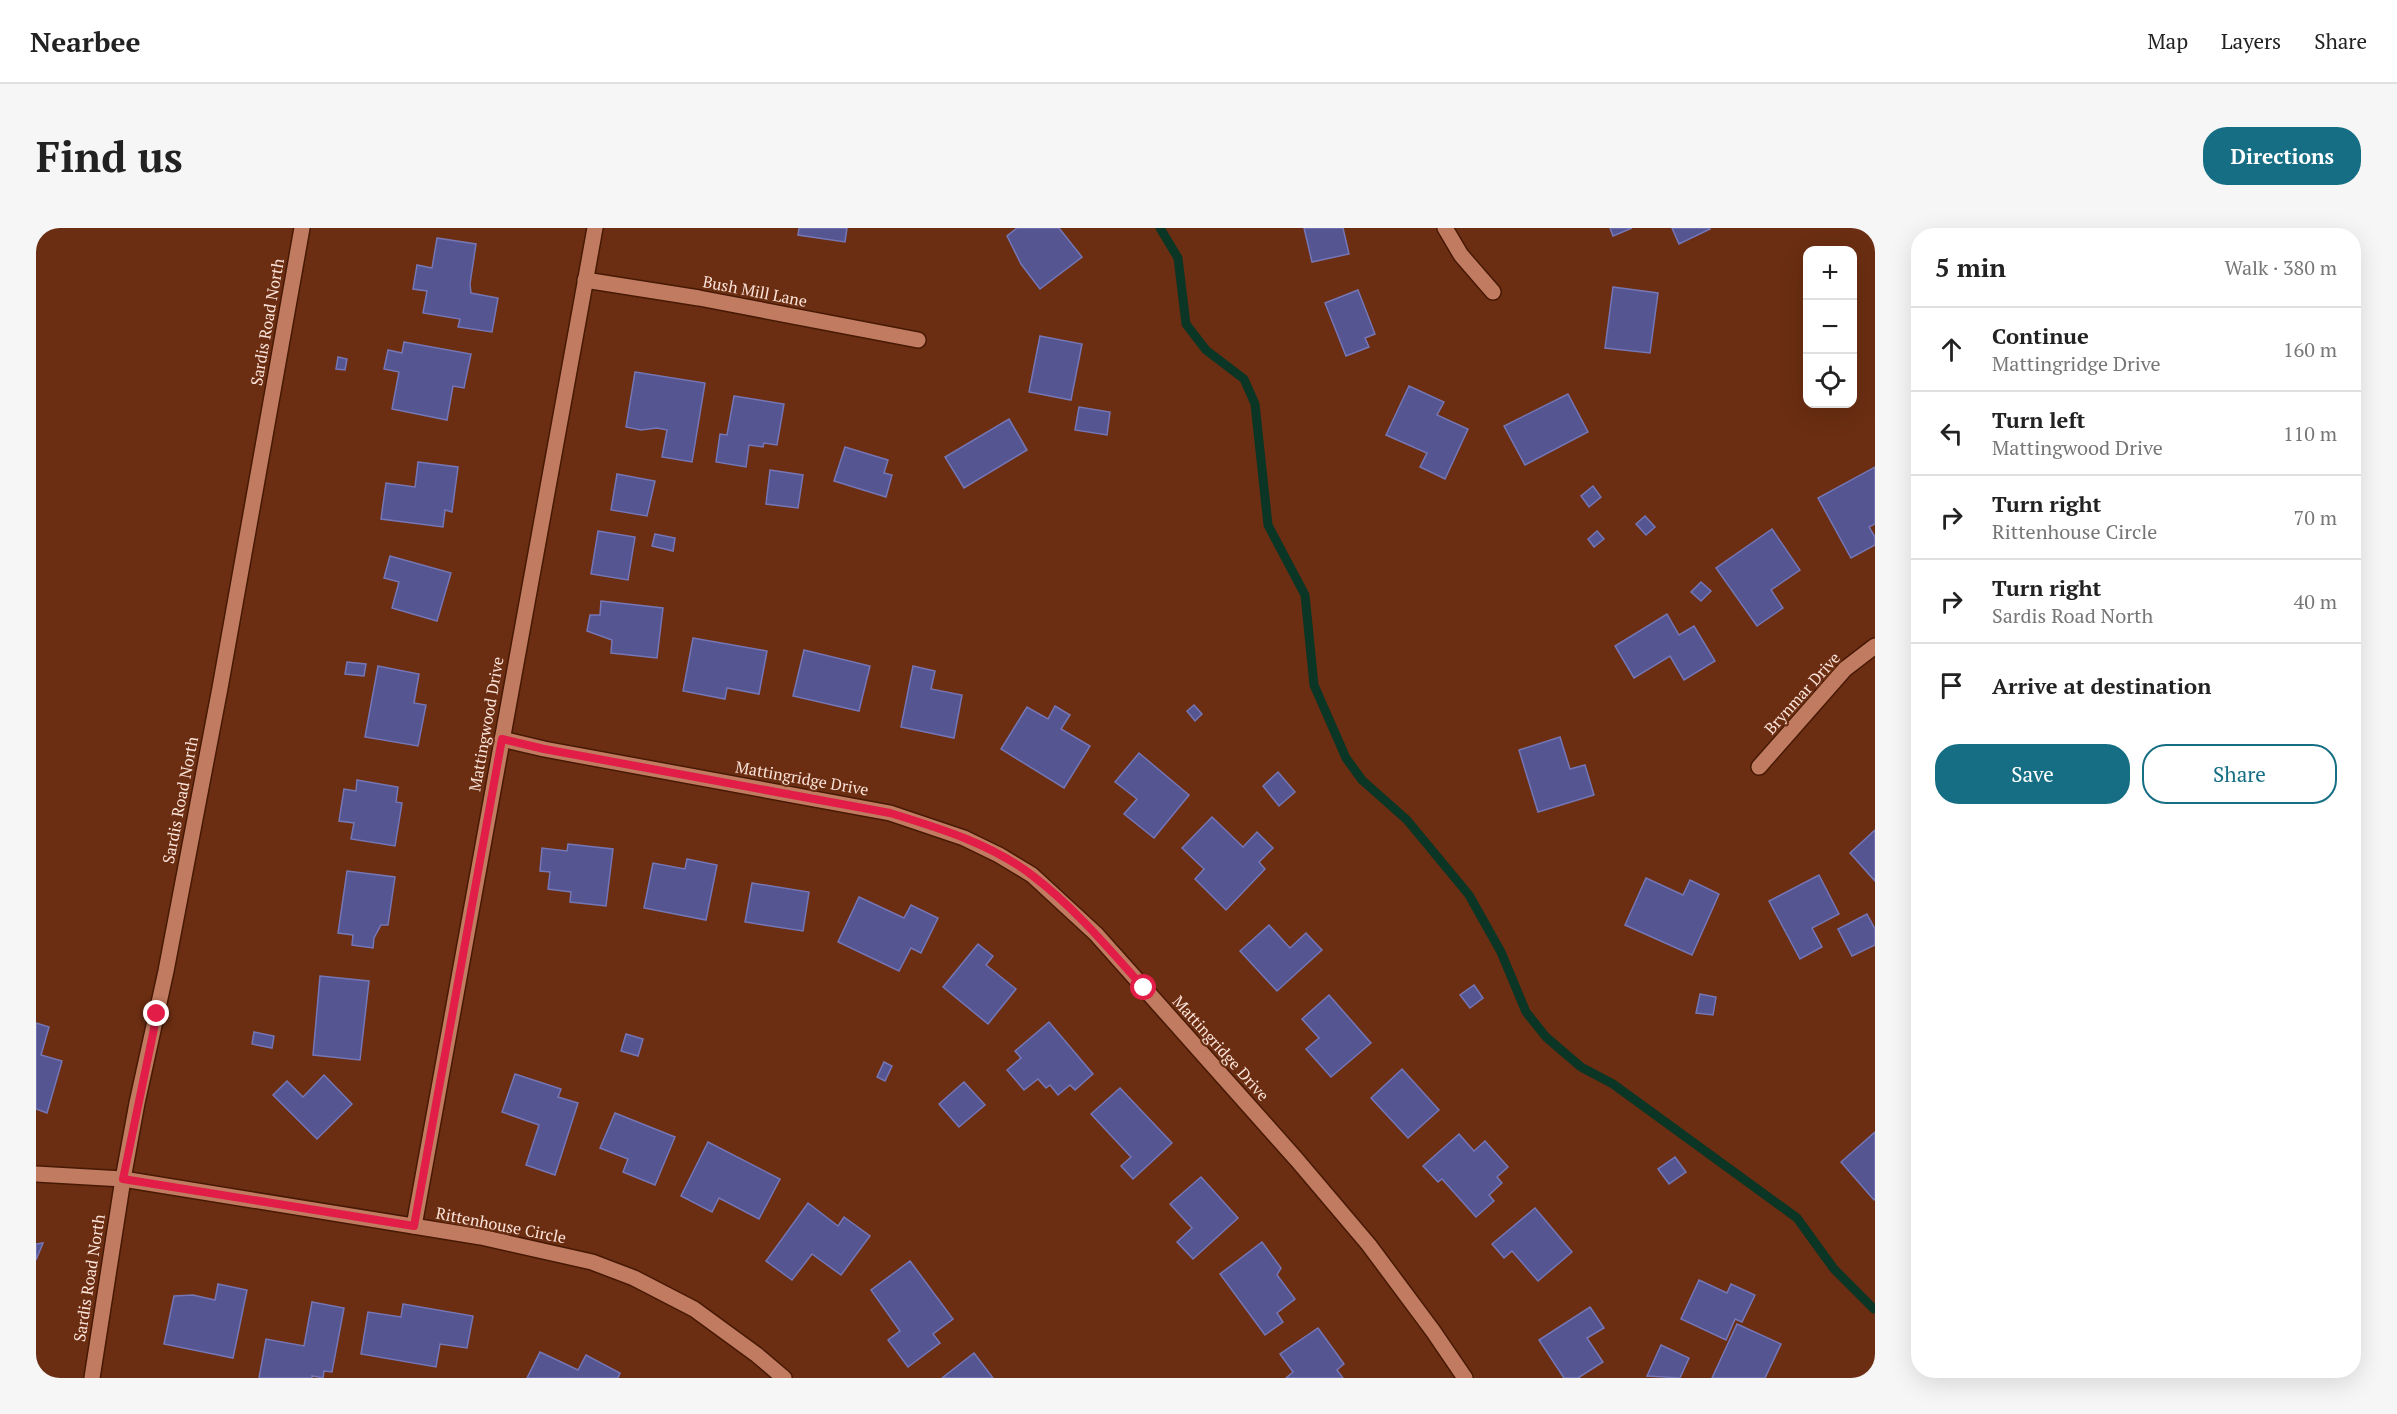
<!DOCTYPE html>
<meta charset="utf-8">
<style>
:root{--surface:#fff;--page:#f6f6f6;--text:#222;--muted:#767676;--line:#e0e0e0;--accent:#156e83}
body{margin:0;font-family:"PT Serif",serif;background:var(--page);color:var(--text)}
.controls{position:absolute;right:18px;top:18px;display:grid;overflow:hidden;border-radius:12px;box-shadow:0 6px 24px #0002}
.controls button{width:54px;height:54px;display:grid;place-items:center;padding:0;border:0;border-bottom:2px solid var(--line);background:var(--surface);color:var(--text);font:30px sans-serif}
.stop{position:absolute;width:18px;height:18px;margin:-14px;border:4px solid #e11d48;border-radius:50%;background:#fff}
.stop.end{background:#e11d48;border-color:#fff;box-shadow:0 2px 6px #0008}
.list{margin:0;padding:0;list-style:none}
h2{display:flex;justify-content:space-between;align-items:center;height:78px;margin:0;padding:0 24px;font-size:26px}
h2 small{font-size:20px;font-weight:400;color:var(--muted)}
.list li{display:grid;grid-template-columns:39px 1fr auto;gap:18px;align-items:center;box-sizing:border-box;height:84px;padding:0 24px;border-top:2px solid var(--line)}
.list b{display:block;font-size:22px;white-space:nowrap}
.list p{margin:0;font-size:20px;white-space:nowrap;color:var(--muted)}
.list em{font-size:20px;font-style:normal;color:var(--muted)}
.actions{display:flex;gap:12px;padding:18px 24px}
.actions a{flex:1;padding:14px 0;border:2px solid var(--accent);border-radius:24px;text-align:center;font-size:21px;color:var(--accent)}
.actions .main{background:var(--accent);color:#fff}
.icon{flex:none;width:33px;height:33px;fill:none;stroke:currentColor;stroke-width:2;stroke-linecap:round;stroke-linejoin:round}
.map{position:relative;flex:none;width:1839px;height:1150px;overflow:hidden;border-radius:24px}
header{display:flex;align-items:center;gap:36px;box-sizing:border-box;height:84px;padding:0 30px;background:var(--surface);border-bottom:2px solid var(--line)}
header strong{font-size:28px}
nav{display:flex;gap:33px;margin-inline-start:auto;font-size:21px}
.intro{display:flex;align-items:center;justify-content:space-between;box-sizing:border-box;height:144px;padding:0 36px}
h1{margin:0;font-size:42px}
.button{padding:15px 27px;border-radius:24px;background:var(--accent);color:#fff;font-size:21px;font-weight:700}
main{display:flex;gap:36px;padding:0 36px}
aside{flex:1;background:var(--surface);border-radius:24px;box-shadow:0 6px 24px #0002}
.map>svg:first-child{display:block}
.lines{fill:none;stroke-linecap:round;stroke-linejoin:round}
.stream{stroke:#0b3524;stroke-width:9}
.building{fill:#555591;stroke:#7576b6;stroke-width:1.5}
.minor-casing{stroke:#471904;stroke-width:18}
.minor{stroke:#c17b60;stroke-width:15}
.route{stroke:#e11d48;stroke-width:8}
.labels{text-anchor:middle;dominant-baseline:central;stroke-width:4.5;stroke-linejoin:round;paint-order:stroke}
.street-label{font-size:16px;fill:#fce4db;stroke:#6b2e12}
</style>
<header>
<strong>Nearbee</strong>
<nav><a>Map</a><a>Layers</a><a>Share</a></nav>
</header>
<div class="intro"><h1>Find us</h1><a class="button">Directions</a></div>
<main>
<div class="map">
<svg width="1839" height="1150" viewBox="0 0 1839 1150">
<rect width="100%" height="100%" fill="#6b2e12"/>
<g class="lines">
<path class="stream" d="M1124,0L1142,30L1150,96L1170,122L1208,151L1219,176L1232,297L1269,367L1278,457L1310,530L1326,552L1371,592L1433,667L1465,724L1490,784L1510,809L1545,839L1577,856L1761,990L1798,1041L1838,1081"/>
</g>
<g class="building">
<path d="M763,0H811L809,14L762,7Z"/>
<path d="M981,0H1023L1046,29L1004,61L985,36L971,8Z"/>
<path d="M1268,0H1307L1313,26L1276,34Z"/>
<path d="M1574,0H1596L1577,8Z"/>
<path d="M1636,0H1673L1674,1L1643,16Z"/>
<path d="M401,10L440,16L434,56L435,65L462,70L456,104L422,99L424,91L387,85L391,63L377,61L381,37L396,40Z"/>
<path d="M1577,59L1622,65L1614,125L1569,120Z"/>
<path d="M1322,62L1339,106L1329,110L1333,119L1310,128L1289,75Z"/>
<path d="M1004,108L1046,116L1035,172L993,164Z"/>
<path d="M368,114L435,126L428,160L417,158L411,192L356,181L363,144L348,141L352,122L366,125Z"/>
<path d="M302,129L311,131L309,142L300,141Z"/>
<path d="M599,144L669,155L656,234L626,229L631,202L621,200L605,202L590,199Z"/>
<path d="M1373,158L1408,174L1401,187L1432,201L1409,251L1384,239L1391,225L1350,207Z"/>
<path d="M1532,166L1552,204L1489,237L1468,198Z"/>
<path d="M698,168L748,176L741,217L728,215L727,219L713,217L710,239L680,234L684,206L691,207Z"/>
<path d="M1043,179L1074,184L1071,207L1039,202Z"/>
<path d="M973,191L991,222L928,260L909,229Z"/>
<path d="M809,219L852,232L848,245L856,247L850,269L798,253Z"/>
<path d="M382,234L422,239L416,284L409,282L407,299L345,291L350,255L379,259Z"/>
<path d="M1839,239V296L1833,299L1839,309V317L1815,330L1782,270Z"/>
<path d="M734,242L767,247L762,280L730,276Z"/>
<path d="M581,246L619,253L611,288L575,282Z"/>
<path d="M1557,258L1565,269L1553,279L1545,268Z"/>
<path d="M1609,288L1619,299L1610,307L1600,296Z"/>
<path d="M1736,301L1764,342L1735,362L1747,380L1721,398L1680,340Z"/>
<path d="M562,303L599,309L592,352L555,346Z"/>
<path d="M1561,303L1568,311L1558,319L1552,311Z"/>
<path d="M619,306L639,310L637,323L616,318Z"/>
<path d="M354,328L415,345L401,393L356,380L363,354L348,350Z"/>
<path d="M1665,354L1675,363L1665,373L1655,364Z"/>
<path d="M565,373L627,380L621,430L575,425L576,412L551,403L554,387H564Z"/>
<path d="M1631,386L1643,407L1658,398L1679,433L1648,452L1634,428L1598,450L1579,418Z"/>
<path d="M657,410L731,423L723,466L691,460L689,471L647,463Z"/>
<path d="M768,422L834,438L823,483L757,468Z"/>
<path d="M311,434L330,436L328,448L309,446Z"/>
<path d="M342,438L383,446L378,475L390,477L382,518L329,509Z"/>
<path d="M877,438L899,443L895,461L926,467L918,510L865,499Z"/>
<path d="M1158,477L1166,486L1159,493L1151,483Z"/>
<path d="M1019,478L1034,487L1025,501L1054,518L1028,560L965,521L991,479L1012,491Z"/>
<path d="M1524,509L1534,541L1549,537L1558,567L1502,584L1483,522Z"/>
<path d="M1103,525L1153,567L1118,610L1088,586L1101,571L1079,554Z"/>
<path d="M1242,544L1259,564L1243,578L1227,558Z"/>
<path d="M321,552L362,559L360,574L366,575L359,618L315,611L318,595L303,593L308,561L320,563Z"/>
<path d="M1176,589L1207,619L1221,604L1237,620L1223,634L1229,641L1190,682L1159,651L1168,641L1146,620Z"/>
<path d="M1839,602V653L1814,625Z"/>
<path d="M532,616L577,621L570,678L534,674L535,664L512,661L514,644L504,643L506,620L531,623Z"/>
<path d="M651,631L681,637L670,692L608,680L617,635L649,641Z"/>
<path d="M311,643L359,649L352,697H345L338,710L337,720L316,717L317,707L302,705Z"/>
<path d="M1783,647L1803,686L1776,700L1786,719L1764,731L1733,673Z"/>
<path d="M1610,650L1647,667L1654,652L1683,666L1656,727L1589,697Z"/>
<path d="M716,655L773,664L767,703L709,694Z"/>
<path d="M823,669L868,690L875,677L902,690L885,725L875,720L863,743L802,714Z"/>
<path d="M1831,686L1839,701V717L1816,728L1802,701Z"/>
<path d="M1233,697L1254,720L1270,705L1286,722L1241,763L1204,723Z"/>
<path d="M942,716L957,728L950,737L980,761L952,796L907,759Z"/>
<path d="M284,748L333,753L324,832L277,827Z"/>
<path d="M1438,757L1447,770L1434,780L1424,767Z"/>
<path d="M1664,766L1680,769L1677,787L1660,785Z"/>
<path d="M1293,767L1335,815L1295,849L1270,821L1283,810L1266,791Z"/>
<path d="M1013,794L1057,846L1039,862L1034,857L1022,867L1014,857L1010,860L1002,851L988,862L971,842L985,830L979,823Z"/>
<path d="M0,795L13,799L5,827L26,833L11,885L0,881Z"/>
<path d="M218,804L238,808L236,820L216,816Z"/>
<path d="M590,806L607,811L602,828L585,823Z"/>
<path d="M848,834L856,838L849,853L841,849Z"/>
<path d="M1366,841L1403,882L1372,910L1335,870Z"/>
<path d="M479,846L525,861L522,869L542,875L519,947L490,937L503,897L466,884Z"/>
<path d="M288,847L316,876L281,911L237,867L251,853L267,869Z"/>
<path d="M928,854L949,877L923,899L903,876Z"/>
<path d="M1084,860L1136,915L1097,951L1085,938L1095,929L1055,886Z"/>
<path d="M579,885L639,909L619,957L587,944L592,931L564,920Z"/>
<path d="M1839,904V971L1838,972L1805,934Z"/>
<path d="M1423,906L1438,923L1449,913L1472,939L1461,949L1466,955L1453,967L1458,973L1440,989L1406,951L1402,954L1387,938Z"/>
<path d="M672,914L744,951L723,991L683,970L676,984L645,968Z"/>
<path d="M1639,929L1650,944L1633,956L1622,941Z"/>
<path d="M1165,949L1202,990L1157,1031L1141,1014L1156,1000L1134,976Z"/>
<path d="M772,975L802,998L808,989L834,1008L805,1047L776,1026L756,1052L730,1033Z"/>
<path d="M1499,980L1536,1024L1502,1053L1476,1023L1468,1030L1456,1016Z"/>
<path d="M1226,1014L1245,1040L1241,1047L1259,1071L1241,1085L1247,1094L1229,1107L1184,1046Z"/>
<path d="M7,1015L0,1032V1016Z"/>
<path d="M874,1033L917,1091L897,1106L904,1115L872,1139L852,1112L864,1103L835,1062Z"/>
<path d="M1663,1052L1691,1065L1695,1056L1719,1067L1706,1094L1699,1091L1690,1112L1645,1091Z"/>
<path d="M182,1056L211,1062L197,1130L128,1116L138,1068L157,1067L179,1072Z"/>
<path d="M276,1074L308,1080L296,1144L288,1143L287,1150L276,1148V1150H223L230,1111L268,1118Z"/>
<path d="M367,1076L437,1088L431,1120L404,1116L400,1139L325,1126L332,1084L365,1089Z"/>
<path d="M1554,1079L1568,1100L1551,1110L1567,1134L1542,1150H1528L1503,1112Z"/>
<path d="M1701,1096L1745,1116L1729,1150H1676Z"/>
<path d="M1282,1100L1308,1136L1301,1142L1307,1150H1250L1257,1144L1244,1126Z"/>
<path d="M1625,1117L1653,1130L1644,1150L1611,1148Z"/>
<path d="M504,1124L542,1142L550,1127L584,1145L582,1150H491Z"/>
<path d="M938,1125L957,1150H906Z"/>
</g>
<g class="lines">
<g class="minor-casing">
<g id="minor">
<path d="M1409,0L1425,27L1457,64"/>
<path d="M549,52L663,70L882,112"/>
<path d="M466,511L508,521L854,585L928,610L963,627L996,647L1060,706L1261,932L1333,1017L1397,1103L1429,1150"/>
<path d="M1723,539L1809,441L1839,418"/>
<path d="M0,946L87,951L445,1009L556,1034L598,1050L658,1081L721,1127L748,1150"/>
<path d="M378,998L559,0"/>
<path d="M56,1150L87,951L101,875L130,743L184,460L266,0"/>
</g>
</g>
<use href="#minor" class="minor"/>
</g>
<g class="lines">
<path class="route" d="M121,786L87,951L378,998L466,511L508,521L854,585C903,600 956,616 997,648C1039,680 1073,721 1108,760"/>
</g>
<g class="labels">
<g class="street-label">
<text transform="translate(719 63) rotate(11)">Bush Mill Lane</text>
<text transform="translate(231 94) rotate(-80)">Sardis Road North</text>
<text transform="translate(1766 465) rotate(-48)">Brynmar Drive</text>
<text transform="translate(450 496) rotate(-80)">Mattingwood Drive</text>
<text transform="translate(766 550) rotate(10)">Mattingridge Drive</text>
<text transform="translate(144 572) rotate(-79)">Sardis Road North</text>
<text transform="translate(1185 820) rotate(48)">Mattingridge Drive</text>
<text transform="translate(465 997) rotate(11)">Rittenhouse Circle</text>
<text transform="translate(53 1050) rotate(-81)">Sardis Road North</text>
</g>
</g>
</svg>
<div class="controls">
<button>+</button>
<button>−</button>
<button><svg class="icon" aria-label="locate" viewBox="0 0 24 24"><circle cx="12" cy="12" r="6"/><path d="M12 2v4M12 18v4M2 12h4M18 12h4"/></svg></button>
</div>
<div class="stop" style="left:1108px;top:760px"></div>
<div class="stop end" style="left:121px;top:786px"></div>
</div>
<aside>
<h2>5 min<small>Walk · 380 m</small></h2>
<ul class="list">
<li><svg class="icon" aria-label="ahead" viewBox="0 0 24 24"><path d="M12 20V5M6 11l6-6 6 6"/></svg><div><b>Continue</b><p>Mattingridge Drive</p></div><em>160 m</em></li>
<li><svg class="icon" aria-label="left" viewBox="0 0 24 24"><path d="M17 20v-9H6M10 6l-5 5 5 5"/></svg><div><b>Turn left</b><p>Mattingwood Drive</p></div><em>110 m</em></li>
<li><svg class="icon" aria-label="right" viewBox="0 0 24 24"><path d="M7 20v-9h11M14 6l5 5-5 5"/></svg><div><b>Turn right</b><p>Rittenhouse Circle</p></div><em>70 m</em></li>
<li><svg class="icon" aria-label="right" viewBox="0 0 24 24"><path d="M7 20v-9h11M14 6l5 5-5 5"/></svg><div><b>Turn right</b><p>Sardis Road North</p></div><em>40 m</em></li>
<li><svg class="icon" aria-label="arrive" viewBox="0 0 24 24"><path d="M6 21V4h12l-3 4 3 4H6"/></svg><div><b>Arrive at destination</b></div></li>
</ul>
<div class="actions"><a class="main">Save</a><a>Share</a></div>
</aside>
</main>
